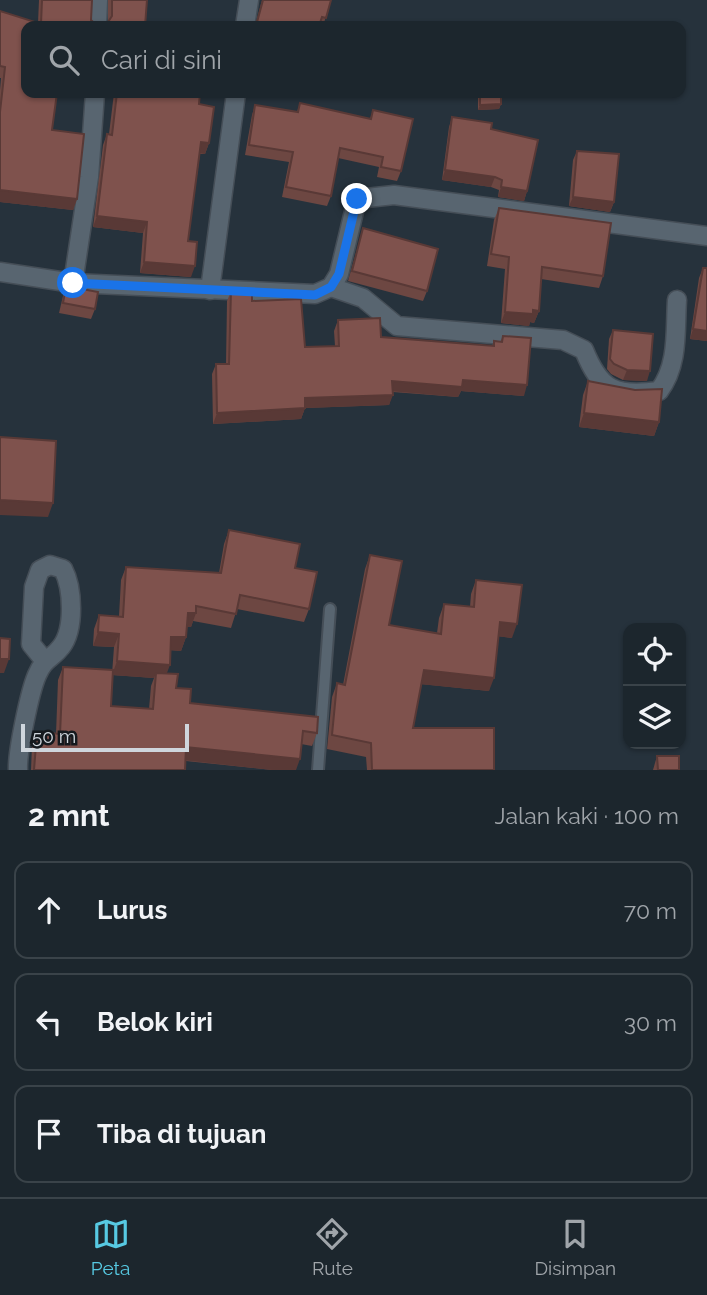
<!DOCTYPE html>
<html lang="id">
<meta charset="utf-8">
<style>
:root{--surface:#1c262d;--page:#252e35;--text:#f1f3f6;--muted:#a0a5aa;--line:#3a4349;--accent:#57c9e2}
body{margin:0;font-family:Raleway,sans-serif;background:var(--page);color:var(--text)}
.controls{position:absolute;right:21px;bottom:21px;display:grid;overflow:hidden;border-radius:14px;box-shadow:0 2px 5px #0004}
.controls button{width:63px;height:63px;display:grid;place-items:center;padding:0;border:0;border-bottom:2px solid var(--line);background:var(--surface);color:var(--text);font:35px sans-serif}
.scale{position:absolute;left:21px;bottom:18px;width:168px;box-sizing:border-box;padding-left:7px;border:4px solid #cfd6dd;border-top:0;font-size:19px;line-height:24px;white-space:nowrap;color:#cfd6dd;-webkit-text-stroke:5px #14191e;paint-order:stroke}
.stop{position:absolute;width:21px;height:21px;margin:-16px;border:5px solid #1a73e8;border-radius:50%;background:#fff}
.stop.end{background:#1a73e8;border-color:#fff;box-shadow:0 2px 7px #0008}
.list{margin:0;padding:0;list-style:none}
h2{display:flex;justify-content:space-between;align-items:center;height:91px;margin:0;padding:0 28px;font-size:30px}
h2 small{font-size:23px;font-weight:400;color:var(--muted)}
.list li{display:grid;grid-template-columns:46px 1fr auto;gap:21px;align-items:center;box-sizing:border-box;height:98px;margin:0 14px 14px;padding:0 14px;border:2px solid var(--line);border-radius:14px}
.list b{display:block;font-size:26px;white-space:nowrap}
.list em{font-size:23px;font-style:normal;color:var(--muted)}
.icon{flex:none;width:38px;height:38px;fill:none;stroke:currentColor;stroke-width:2;stroke-linecap:round;stroke-linejoin:round}
.map{position:relative;flex:none;width:707px;height:770px;overflow:hidden}
.search{position:absolute;background:var(--surface);box-shadow:0 2px 5px #0004;left:21px;right:21px;top:21px;height:77px;display:flex;align-items:center;gap:18px;box-sizing:border-box;padding:0 24px;border-radius:14px;color:var(--muted);font-size:26px}
.sheet{height:427px;background:var(--surface)}
nav{display:flex;justify-content:space-around;align-items:center;box-sizing:border-box;height:98px;border-top:2px solid var(--line);background:var(--surface);font-size:19px;color:var(--muted)}
nav a{display:grid;justify-items:center;gap:4px}
nav .on{color:var(--accent)}
.map>svg:first-child{display:block}
.lines{fill:none;stroke-linecap:round;stroke-linejoin:round}
.service-casing{stroke:#454e57;stroke-width:14}
.minor-casing{stroke:#454e57;stroke-width:21}
.service{stroke:#586570;stroke-width:10}
.minor{stroke:#586570;stroke-width:18}
.wall{fill:#6d4742;fill-rule:evenodd}
.shaded-wall{fill:#593936}
.building{fill:#7f524d;stroke:#593936;stroke-width:2}
.route{stroke:#1a73e8;stroke-width:9}
</style>
<div class="map">
<svg width="707" height="770" viewBox="0 0 707 770">
<rect width="100%" height="100%" fill="#26323c"/>
<g class="lines">
<g class="service-casing">
<path id="service" d="M318,770L330,609"/>
</g>
<g class="minor-casing">
<g id="minor">
<path d="M97,26L98,0"/>
<path d="M245,26L249,0"/>
<path d="M0,272L73,283L315,294L331,287L339,274L357,199L394,195L707,236"/>
<path d="M73,283L89,177L95,93"/>
<path d="M331,287L363,298L397,326L563,340L584,350C600,390 615,397 659,391C679,365 675,330 677,300"/>
<path d="M210,290L236,93"/>
<path d="M18,770C17,752 30,691 37,675C44,658 52,659 61,647C75,629 73,588 63,569L50,565L40,570L34,587L31,644L44,660"/>
</g>
</g>
<use href="#service" class="service"/>
<use href="#minor" class="minor"/>
</g>
<g class="wall">
<path d="M39,0H92L91,20L96,25H106L108,22V0H147L145,26H26L52,130L77,199L73,210L0,202V90L1,78H0V11L38,23Z"/>
<path d="M262,0H331L323,26H255Z"/>
<path d="M114,93H200L199,104L209,143L205,154H200L188,241L191,277L140,273L143,233L93,227L103,145L107,134H109Z"/>
<path d="M478,93H501V104L499,109L478,110Z"/>
<path d="M300,103L370,119L373,110L401,171L397,181L377,177L379,167L338,158L331,196L327,206L282,197L289,162L245,155L252,115L255,105L297,112Z"/>
<path d="M452,117L491,129L527,191L524,201L498,197L499,190L491,187L442,180L449,127Z"/>
<path d="M577,151L614,202L610,212L569,206L573,160Z"/>
<path d="M499,208L603,276L599,288L541,279L539,311L534,323L530,322L529,326L501,323L505,269L487,266L494,220Z"/>
<path d="M363,228L427,291L423,301L348,281Z"/>
<path d="M703,268H707V341L690,339L699,278Z"/>
<path d="M66,286L95,309L91,319L59,313L63,296Z"/>
<path d="M231,291L252,301L305,347L335,346L334,331L338,320L381,337L492,346L494,341L500,342L503,336L524,396L461,391L458,397L393,392L389,405L305,408L301,419L213,424L212,374L216,364H226L227,301Z"/>
<path d="M613,330L647,381L623,380L611,374L607,369L609,339Z"/>
<path d="M588,381L659,422L654,436L579,427L583,395Z"/>
<path d="M229,530L295,568L309,609L304,622L237,609L231,628L193,621L191,627H187L186,637L181,651L170,650L166,673L176,688L190,703L317,733L312,746L301,744L272,770L186,761L185,770H31L32,745L37,732L56,734L58,680L63,667L112,674L114,647L93,646L94,629L99,615L119,616L121,580L126,567L219,573L224,544ZM112,675L154,678L151,686L149,709L111,706Z"/>
<path d="M370,555L389,625L437,633L439,618L444,604L470,607L471,594L476,580L512,638L498,636L489,691L421,684L413,728L494,770H367L366,757L327,749L332,697L337,683L343,685L365,569Z"/>
<path d="M657,756L679,770H653Z"/>
</g>
<g class="shaded-wall">
<path d="M501,104L499,109L478,110L480,105Z"/>
<path d="M201,142L209,143L205,154L197,153Z"/>
<path d="M445,170L495,177L491,187L442,180Z"/>
<path d="M501,187L527,191L524,201L498,197Z"/>
<path d="M0,190L77,199L73,210L0,202Z"/>
<path d="M573,197L614,202L610,212L569,206Z"/>
<path d="M97,216L147,222L143,233L93,227Z"/>
<path d="M144,262L195,266L191,277L140,273Z"/>
<path d="M533,310L539,311L534,323L530,322L529,326L501,323L505,312Z"/>
<path d="M693,329L707,331V341L690,339Z"/>
<path d="M627,370L650,371L647,381L623,380Z"/>
<path d="M463,380L527,385L524,396L461,391L458,397L389,391L392,381Z"/>
<path d="M393,395L389,405L305,408L301,419L213,424L217,413L305,398Z"/>
<path d="M584,413L659,422L654,436L579,427Z"/>
<path d="M0,500L53,503L48,517L0,515Z"/>
<path d="M188,613H196L191,627H183Z"/>
<path d="M500,622L517,624L512,638L495,636Z"/>
<path d="M98,632L119,634L114,647L93,646Z"/>
<path d="M171,637H186L181,651L166,650Z"/>
<path d="M0,659H9L4,673H0Z"/>
<path d="M117,661L170,665L165,678L156,673L154,678L112,675Z"/>
<path d="M424,670L494,678L489,691L419,684Z"/>
<path d="M186,747L300,759L296,770H272L182,760Z"/>
</g>
<g class="building">
<path d="M42,0H92L91,20L96,25H106L112,16V0H147L145,26H26V93H57L52,130L84,134L77,199L0,190V112L5,67L0,66V11L41,24Z"/>
<path d="M263,0H331L326,18L322,17L319,26H256Z"/>
<path d="M117,93H200L199,104L214,107L209,143L201,142L188,241L197,242L195,266L144,262L147,222L97,216L107,134L112,135Z"/>
<path d="M480,93H501V104L480,105Z"/>
<path d="M300,103L371,119L373,110L413,119L401,171L381,167L383,157L340,148L331,196L286,187L293,152L249,145L255,105L298,112Z"/>
<path d="M452,117L492,123L491,129L538,140L527,191L501,187L502,180L495,177L445,170Z"/>
<path d="M577,151L619,154L614,202L573,197Z"/>
<path d="M499,208L611,223L603,276L542,267L539,311L533,310V314L505,312L509,257L491,254Z"/>
<path d="M363,228L438,249L427,291L352,271Z"/>
<path d="M703,268H707V331L693,329Z"/>
<path d="M66,286L98,292L95,309L63,303Z"/>
<path d="M231,291L252,292V301L301,299L305,347L339,346L338,320L380,318L381,337L494,346V341L502,342L503,336L531,338L527,385L463,380L462,387L392,381L393,395L305,398V408L217,413L216,364H229Z"/>
<path d="M613,330L653,334L650,371L627,370L614,364L610,359Z"/>
<path d="M588,381L635,390L662,389L659,422L584,413Z"/>
<path d="M0,437L56,441L53,503L0,500Z"/>
<path d="M229,530L300,544L295,568L317,572L309,609L240,595L236,614L196,606V613H188L186,637H171L170,665L117,661L119,634L98,632L99,615L123,617L126,567L221,573Z"/>
<path d="M370,555L402,561L389,625L441,634L444,604L474,607L476,580L522,585L517,624L500,622L494,678L424,670L413,728H494V770H372L371,743L332,735L337,683L345,685Z"/>
<path d="M0,638L10,639L9,659H0Z"/>
<path d="M63,667L113,670L111,706L153,709L156,673L178,674L176,688L191,689L190,703L318,717L317,733L303,731L300,759L186,747L185,770H34L37,732L60,734Z"/>
<path d="M657,756H679V770H658Z"/>
</g>
<g class="lines">
<path class="route" d="M73,283L315,295L331,287L339,274L357,199"/>
</g>
</svg>
<div class="controls">
<button><svg class="icon" aria-label="locate" viewBox="0 0 24 24"><circle cx="12" cy="12" r="6"/><path d="M12 2v4M12 18v4M2 12h4M18 12h4"/></svg></button>
<button><svg class="icon" aria-label="layers" viewBox="0 0 24 24"><path d="M12 4l9 5-9 5-9-5zM3 14l9 5 9-5"/></svg></button>
</div>
<div class="scale">50 m</div>
<div class="stop" style="left:73px;top:283px"></div>
<div class="stop end" style="left:357px;top:199px"></div>
<div class="search"><svg class="icon" aria-label="search" viewBox="0 0 24 24"><circle cx="10" cy="10" r="6"/><path d="M15 15l6 6"/></svg>Cari di sini</div>
</div>
<section class="sheet">
<h2>2 mnt<small>Jalan kaki · 100 m</small></h2>
<ul class="list">
<li><svg class="icon" aria-label="ahead" viewBox="0 0 24 24"><path d="M12 20V5M6 11l6-6 6 6"/></svg><div><b>Lurus</b></div><em>70 m</em></li>
<li><svg class="icon" aria-label="left" viewBox="0 0 24 24"><path d="M17 20v-9H6M10 6l-5 5 5 5"/></svg><div><b>Belok kiri</b></div><em>30 m</em></li>
<li><svg class="icon" aria-label="arrive" viewBox="0 0 24 24"><path d="M6 21V4h12l-3 4 3 4H6"/></svg><div><b>Tiba di tujuan</b></div></li>
</ul>
</section>
<nav>
<a class="on"><svg class="icon" aria-label="map" viewBox="0 0 24 24"><path d="M3 6l6-2 6 2 6-2v14l-6 2-6-2-6 2zM9 4v14M15 6v14"/></svg>Peta</a>
<a><svg class="icon" aria-label="directions" viewBox="0 0 24 24"><path d="M12 3l9 9-9 9-9-9zM9 14v-3h6M13 9l2 2-2 2"/></svg>Rute</a>
<a><svg class="icon" aria-label="saved" viewBox="0 0 24 24"><path d="M7 4h10v16l-5-4-5 4z"/></svg>Disimpan</a>
</nav>
